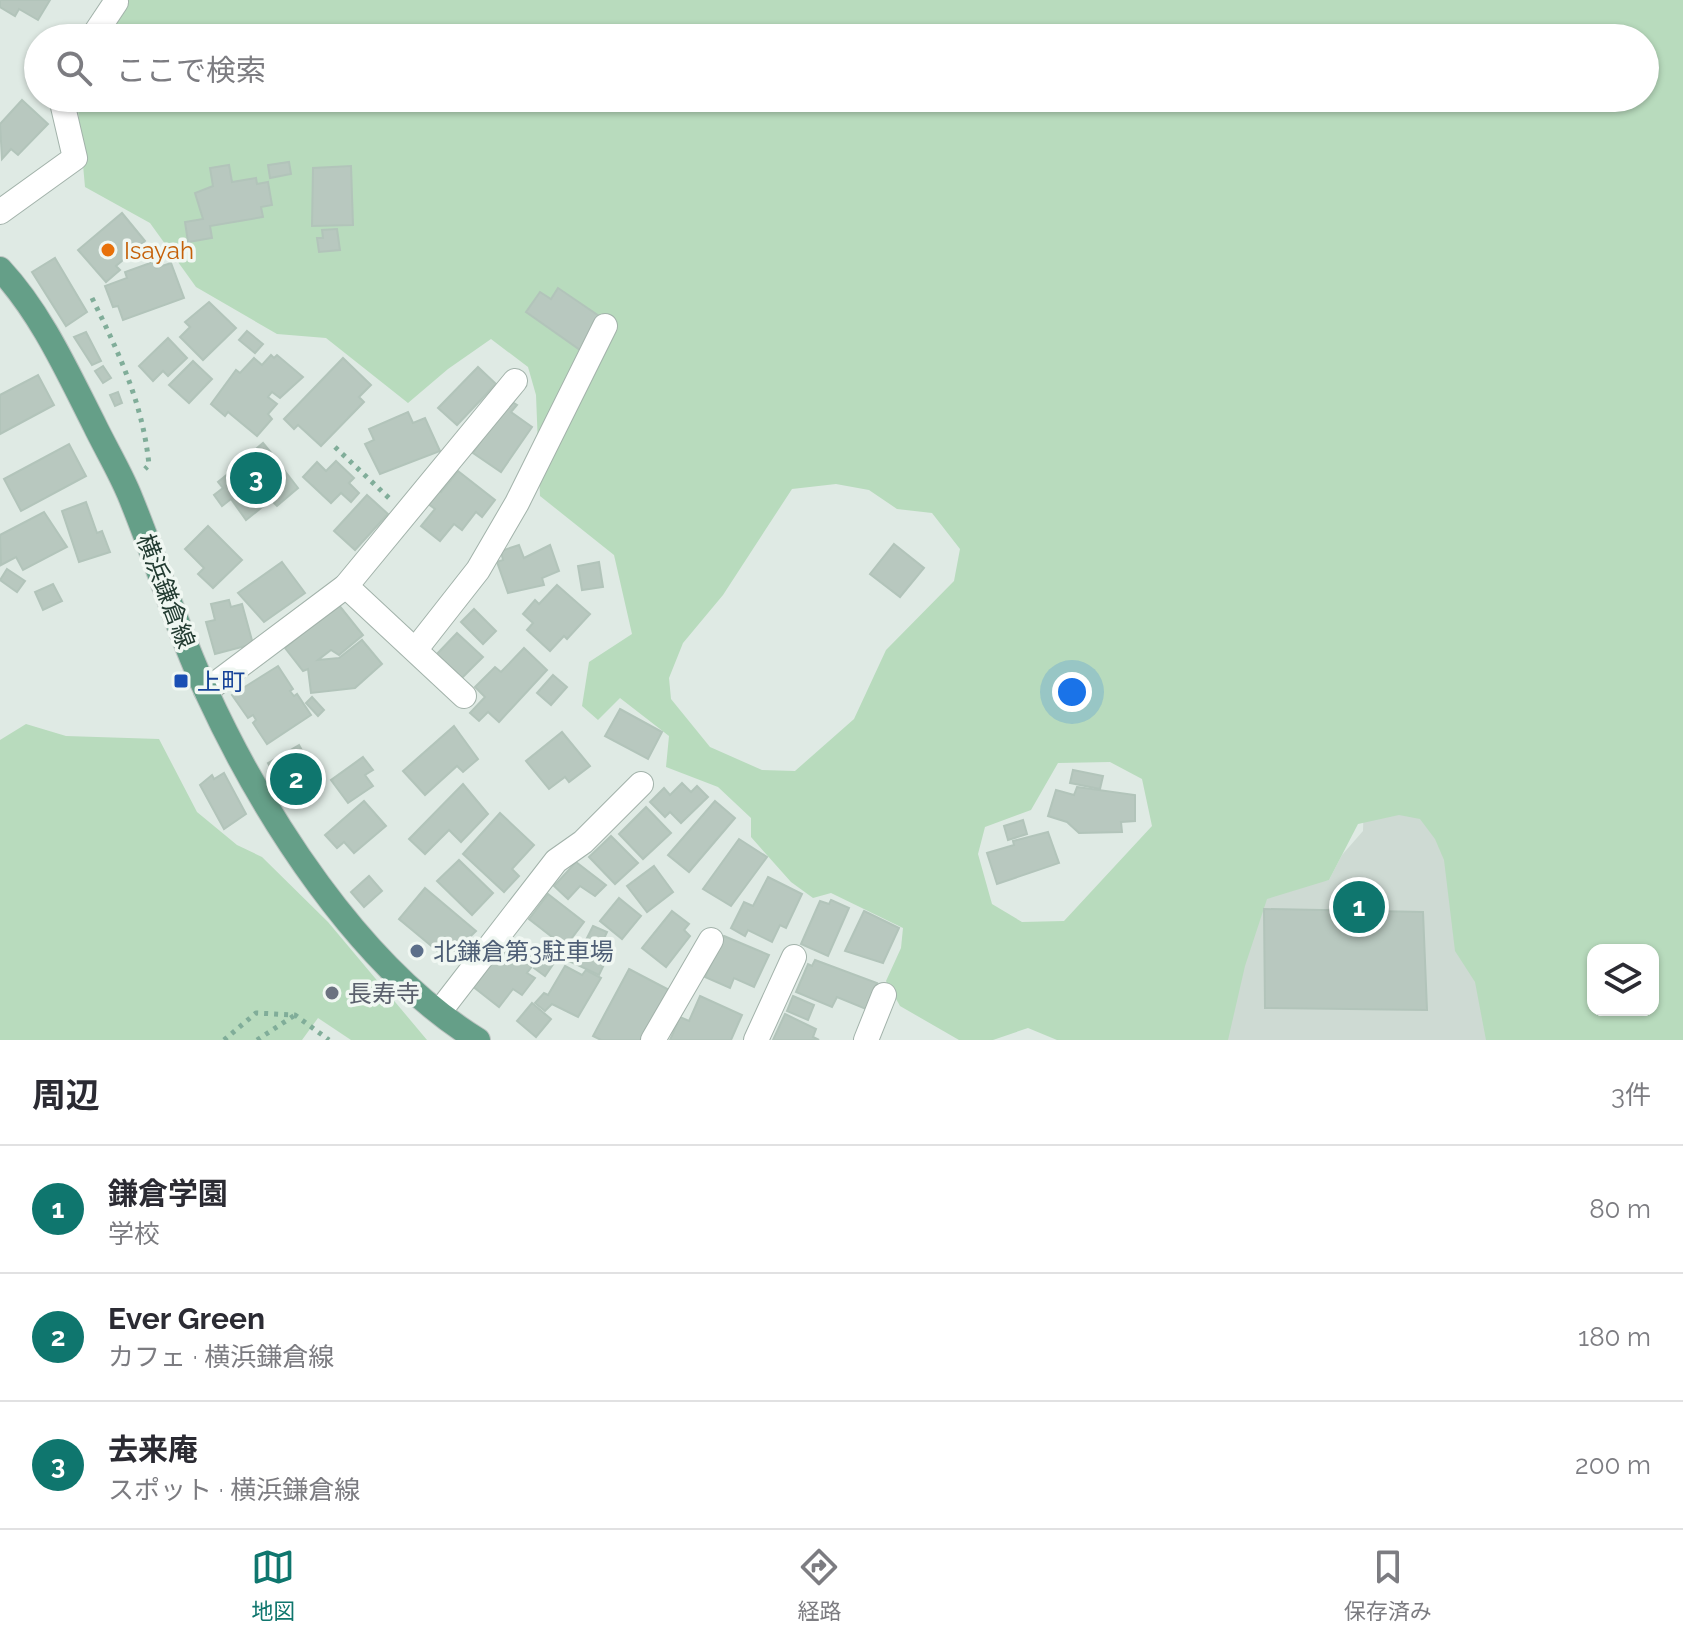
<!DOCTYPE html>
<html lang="ja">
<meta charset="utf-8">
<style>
:root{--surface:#fff;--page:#f7f7f7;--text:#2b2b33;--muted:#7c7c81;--line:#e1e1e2;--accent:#0f766e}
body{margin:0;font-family:Raleway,"Noto Sans JP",sans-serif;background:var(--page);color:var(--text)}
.controls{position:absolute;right:24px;bottom:24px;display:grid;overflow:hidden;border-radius:16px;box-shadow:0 2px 6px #0004}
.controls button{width:72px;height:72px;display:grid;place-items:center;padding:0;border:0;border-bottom:2px solid var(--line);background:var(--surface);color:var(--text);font:40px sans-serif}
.you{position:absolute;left:1072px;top:692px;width:28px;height:28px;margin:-20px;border:6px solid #fff;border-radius:50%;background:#1a73e8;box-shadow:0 0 0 12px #1a73e833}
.badge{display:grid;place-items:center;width:52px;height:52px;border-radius:50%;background:var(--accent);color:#fff;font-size:26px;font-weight:700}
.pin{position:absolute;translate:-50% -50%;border:4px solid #fff;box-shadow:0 2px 8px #0006}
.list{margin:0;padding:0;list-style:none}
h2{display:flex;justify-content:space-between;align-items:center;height:104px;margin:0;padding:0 32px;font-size:34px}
h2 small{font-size:26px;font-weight:400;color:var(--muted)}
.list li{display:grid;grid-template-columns:52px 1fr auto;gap:24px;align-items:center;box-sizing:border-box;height:128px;padding:0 32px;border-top:2px solid var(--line)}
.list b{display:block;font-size:30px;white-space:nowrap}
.list p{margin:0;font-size:26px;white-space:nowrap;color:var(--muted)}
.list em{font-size:26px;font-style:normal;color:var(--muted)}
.icon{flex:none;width:44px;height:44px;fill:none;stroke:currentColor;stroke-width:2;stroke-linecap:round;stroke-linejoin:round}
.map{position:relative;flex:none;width:1683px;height:1040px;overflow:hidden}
.search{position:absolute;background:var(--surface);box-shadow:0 2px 6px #0004;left:24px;right:24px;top:24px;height:88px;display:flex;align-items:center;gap:20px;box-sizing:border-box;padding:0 28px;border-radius:44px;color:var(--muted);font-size:30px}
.sheet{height:488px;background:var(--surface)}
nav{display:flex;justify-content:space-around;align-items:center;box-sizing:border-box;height:112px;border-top:2px solid var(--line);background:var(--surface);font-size:22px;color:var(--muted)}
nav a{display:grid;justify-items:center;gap:4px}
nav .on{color:var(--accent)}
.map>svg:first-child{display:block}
.built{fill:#cedad3}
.green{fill:#b8dbbd;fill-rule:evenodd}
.building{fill:#b8c8bf;stroke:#b2c4ba;stroke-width:2}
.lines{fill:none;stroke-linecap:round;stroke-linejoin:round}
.minor-casing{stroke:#a2b2aa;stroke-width:26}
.major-casing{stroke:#bcc4c1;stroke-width:26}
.path{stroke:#80ad99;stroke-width:5;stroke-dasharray:4 6;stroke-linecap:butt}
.minor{stroke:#fff;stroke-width:24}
.major{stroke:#659f88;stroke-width:24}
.food-dot{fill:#e8710a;stroke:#f0f7f2;stroke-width:3}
.transit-dot{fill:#1a4fb4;stroke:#f0f7f2;stroke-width:3}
.service-dot{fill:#5c6f8a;stroke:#f0f7f2;stroke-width:3}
.worship-dot{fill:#6b7280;stroke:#f0f7f2;stroke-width:3}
.labels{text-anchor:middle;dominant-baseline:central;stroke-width:7;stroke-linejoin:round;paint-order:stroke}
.food-label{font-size:24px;fill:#c56008;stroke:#f0f7f2;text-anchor:start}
.street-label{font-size:24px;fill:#213a30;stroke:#f0f7f2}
.transit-label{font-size:24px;fill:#164399;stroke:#f0f7f2;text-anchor:start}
.service-label{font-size:24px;fill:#4e5e75;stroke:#f0f7f2;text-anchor:start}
.worship-label{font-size:24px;fill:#5b616d;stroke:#f0f7f2;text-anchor:start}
</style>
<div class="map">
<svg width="1683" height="1040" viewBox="0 0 1683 1040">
<rect width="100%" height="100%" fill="#dfeae4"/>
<path class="built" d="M1462,765L1515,1040H1217L1259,893L1329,880L1342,855L1363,831L1365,766Z"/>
<g class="green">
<path d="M118,0H1683V1040H1486L1475,982L1455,951L1444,860L1435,839L1420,819L1399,815L1358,824L1329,880L1267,899L1245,966L1228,1040H1057L1028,1028L993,1040H959L900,1006L886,981L901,948L903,928L831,893L813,898L791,882L751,837V818L718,787L666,767L669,736L620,698L598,720L582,706L589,662L632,634L614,555L540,496L536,395L528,367L491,339L448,369L408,403L326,338L277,334L196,287L150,223L85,187L77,98H1645V38H101ZM836,484L869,490L897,509L932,513L960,549L954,581L886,650L854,719L795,771L762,770L710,747L671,699L669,678L683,643L723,595L792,489ZM1110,762L1142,779L1152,826L1064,921L1022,922L992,904L978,854L985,827L1031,810L1058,763ZM1593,950H1653V1010H1593Z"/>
<path d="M26,724L66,736L159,739L197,812L237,845L262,857L328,922L427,1040H351L318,1018L302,1040H0V740Z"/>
</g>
<g class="building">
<path d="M0,0H50L38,20L19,9L15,16L0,7Z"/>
<path d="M22,100L48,124L18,155L11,149L2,159L0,124Z"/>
<path d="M289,162L291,174L270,178L268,165Z"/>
<path d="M229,165L232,182L256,178L257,184L268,182L272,205L261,207L263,217L210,226L212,238L188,242L185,222L203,219L195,193L213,186L210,168Z"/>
<path d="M351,166L353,225L312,226L313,168Z"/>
<path d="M122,213L145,241L116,266L120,270L106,282L78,250Z"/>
<path d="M337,229L340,250L319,252L317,238H323L322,230Z"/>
<path d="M55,258L87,312L66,326L32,272Z"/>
<path d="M153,262L156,268L171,263L184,298L123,320L118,306L113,307L105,286L127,278L125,272Z"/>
<path d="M558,288L605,320L583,352L526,312L540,292L551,299Z"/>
<path d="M209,302L236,328L203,360L180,337L190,327L185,322Z"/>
<path d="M247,331L263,344L255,353L239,340Z"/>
<path d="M86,332L101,361L92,365L74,337Z"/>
<path d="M168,338L187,358L168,376L163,371L153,381L139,366Z"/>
<path d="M271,355L274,358L277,355L303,377L280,398L272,392L268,397L277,404L268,414L272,419L257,436L228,412L225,416L211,404L236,370L240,373L254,358L262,365Z"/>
<path d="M343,358L371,385L359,397L364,402L321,446L298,425L294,429L284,419Z"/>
<path d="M193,361L212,379L189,403L169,385Z"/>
<path d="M103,366L111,378L103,383L95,371Z"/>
<path d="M478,367L496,384L457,425L438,408Z"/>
<path d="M38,375L54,405L0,434V395Z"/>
<path d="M118,392L122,403L115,406L110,395Z"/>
<path d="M509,400L517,405L511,412L532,427L501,472L473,453Z"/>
<path d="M408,412L413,423L425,418L440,451L380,474L365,444L374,440L369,429Z"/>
<path d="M263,443L278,461L273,464L280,473L284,470L298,488L277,506L271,500L246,520L231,499L222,506L214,495L223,488L218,482L234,469L237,473L247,466L243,460Z"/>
<path d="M69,444L86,476L21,511L4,479Z"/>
<path d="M336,461L354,478L349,483L359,493L351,502L341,493L331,503L303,477L317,462L326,471Z"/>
<path d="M458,471L495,500L482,517L476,512L462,530L454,524L440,541L421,526L435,509L427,503L438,489L441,492Z"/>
<path d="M367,495L388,514L355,550L334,531Z"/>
<path d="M86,502L97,533L102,531L110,552L79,562L62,511Z"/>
<path d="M44,512L67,547L23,570L16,557L1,565L0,535Z"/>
<path d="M208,526L242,560L213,588L198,574L204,568L185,549Z"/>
<path d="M894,544L924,568L900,597L870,574Z"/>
<path d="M519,545L524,558L550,545L559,571L542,578L544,585L508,593L497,562L503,560L501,551Z"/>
<path d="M282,562L305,593L264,622L238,593Z"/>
<path d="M599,562L603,587L582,590L578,566Z"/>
<path d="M7,569L25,581L17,592L0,580Z"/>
<path d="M53,584L62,601L43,610L35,592Z"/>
<path d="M557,585L590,614L567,639L564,636L550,651L527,630L533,623L523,614L535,600L539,604Z"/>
<path d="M229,600L231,607L242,604L253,644L215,654L206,622L215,620L211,604Z"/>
<path d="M338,604L363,635L339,655L331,650L318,660L339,658L362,640L382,664L355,688L311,693L308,669L303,671L285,648Z"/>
<path d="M474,609L496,631L483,644L461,622Z"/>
<path d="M457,633L483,657L461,679L435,656Z"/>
<path d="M524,648L547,670L499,722L488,712L479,721L470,713L485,697L475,687L495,667L501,672Z"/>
<path d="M278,666L293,689L290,691L294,696L297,694L311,715L267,744L253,723L256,720L253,715L248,718L232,695Z"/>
<path d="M553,675L567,687L551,705L537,693Z"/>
<path d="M312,697L324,710L318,716L306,703Z"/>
<path d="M620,709L662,732L648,759L605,736Z"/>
<path d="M454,726L478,759L463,772L457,766L425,795L403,771Z"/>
<path d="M562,732L590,766L569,782L565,777L549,789L526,761Z"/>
<path d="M299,745L317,777L306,783L309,788L289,800L268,763Z"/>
<path d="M363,757L373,770L365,775L373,786L348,803L331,780Z"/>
<path d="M1073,770L1103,776L1100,789L1070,783Z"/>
<path d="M224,773L246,814L224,829L200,785L212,775L214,779Z"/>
<path d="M682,783L691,792L697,786L708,797L681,823L670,812L665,817L650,802L664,788L670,795Z"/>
<path d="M463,784L488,814L461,842L449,830L425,854L409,839Z"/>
<path d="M1077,787L1135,795V821L1121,822L1122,832L1079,833L1067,822L1048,816L1056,790L1074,795Z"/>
<path d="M364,801L386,826L354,853L344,842L337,848L325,835Z"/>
<path d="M715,801L735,818L689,872L668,855Z"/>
<path d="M646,807L671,833L643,859L619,834Z"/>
<path d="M500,813L534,845L512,869L519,876L504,892L463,854Z"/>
<path d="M1023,820L1027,834L1008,840L1004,826Z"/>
<path d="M1048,832L1059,863L997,884L987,853L1014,845L1013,841Z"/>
<path d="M611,836L638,863L615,884L589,857Z"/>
<path d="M739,839L767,857L731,906L703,889Z"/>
<path d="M459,860L493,893L472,915L437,881Z"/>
<path d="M576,862L606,885L595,896L580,886L568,899L554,886Z"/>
<path d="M654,866L673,892L647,912L627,886Z"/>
<path d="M369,876L382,891L364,907L351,892Z"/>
<path d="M768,877L802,894L786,928L780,925L772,942L748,930L745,936L731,928L744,902L753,906Z"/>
<path d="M425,888L476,931L447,959L399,919Z"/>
<path d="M548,894L584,922L565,947L529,919Z"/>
<path d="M619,898L641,916L622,939L600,921Z"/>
<path d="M831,900L849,908L828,956L801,944L820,901L829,904Z"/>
<path d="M1264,909L1423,912L1427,1010L1265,1008Z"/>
<path d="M672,911L689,924L684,930L690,936L666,967L642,948Z"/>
<path d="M864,911L899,928L883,963L845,951Z"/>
<path d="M593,926L607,932L601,945L611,950L599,975L569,961L580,939L585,942Z"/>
<path d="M724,936L769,955L754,987L734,978L730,988L705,977Z"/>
<path d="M507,938L536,961L527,973L535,978L522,995L513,989L499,1007L471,985Z"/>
<path d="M543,955L554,963L545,976L534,968Z"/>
<path d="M815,960L877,983L866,1009L837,997L832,1007L796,992L808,964L812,966Z"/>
<path d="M565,966L582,975L586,970L601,978L578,1017L552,1004L545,1011L535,1003L544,993L548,995Z"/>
<path d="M629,969L671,991L644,1040H601L593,1036Z"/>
<path d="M700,996L742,1015L731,1040H670L680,1017L689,1021Z"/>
<path d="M793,996L814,1005L808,1020L787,1011Z"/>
<path d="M532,1003L551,1019L536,1037L517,1021Z"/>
<path d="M785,1014L816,1029L813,1037L819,1040H773Z"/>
</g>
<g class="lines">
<g class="minor-casing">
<g id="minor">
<path d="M92,38L116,2"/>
<path d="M0,212L75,158L61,98"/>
<path d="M346,586L464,696"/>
<path d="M416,649L478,570L517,503L605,326"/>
<path d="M206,691L346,586L515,381"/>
<path d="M440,1011L556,861L583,842L641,784"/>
<path d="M653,1040L711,940"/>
<path d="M756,1040L794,957"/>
<path d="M866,1040L884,995"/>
</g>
</g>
<g class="major-casing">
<path id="major" d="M0,269C41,313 67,371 94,424C105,447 119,470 129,494C156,559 176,627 206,691C263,815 359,967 478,1040"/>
</g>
<g class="path">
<path d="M92,298C119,353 143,404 149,465L145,469"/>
<path d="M335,447L389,498"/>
<path d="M224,1040L256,1013L295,1015L329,1040"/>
<path d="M257,1040L295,1015"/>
</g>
<use href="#minor" class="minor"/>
<use href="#major" class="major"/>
</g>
<circle class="food-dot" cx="108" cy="250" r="8"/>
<rect class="transit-dot" x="173" y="673" width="16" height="16" rx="4"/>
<circle class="service-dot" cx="417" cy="951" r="8"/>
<circle class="worship-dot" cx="332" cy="993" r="8"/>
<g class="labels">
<g class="food-label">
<text x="124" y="250">Isayah</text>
</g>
<g class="street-label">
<text transform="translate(166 591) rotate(69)">横浜鎌倉線</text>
</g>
<g class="transit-label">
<text x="197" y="681">上町</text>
</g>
<g class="service-label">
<text x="433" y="951">北鎌倉第3駐車場</text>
</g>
<g class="worship-label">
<text x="348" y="993">長寿寺</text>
</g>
</g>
</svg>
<div class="controls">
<button><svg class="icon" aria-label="layers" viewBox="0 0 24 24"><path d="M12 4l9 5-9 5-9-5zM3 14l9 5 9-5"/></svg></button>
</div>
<div class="you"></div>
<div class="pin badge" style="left:1359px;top:907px">1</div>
<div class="pin badge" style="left:296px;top:779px">2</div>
<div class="pin badge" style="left:256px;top:478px">3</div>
<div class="search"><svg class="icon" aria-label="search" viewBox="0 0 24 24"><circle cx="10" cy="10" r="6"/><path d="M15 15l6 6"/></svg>ここで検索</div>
</div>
<section class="sheet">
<h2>周辺<small>3件</small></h2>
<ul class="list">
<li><span class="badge">1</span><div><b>鎌倉学園</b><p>学校</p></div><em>80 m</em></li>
<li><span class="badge">2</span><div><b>Ever Green</b><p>カフェ · 横浜鎌倉線</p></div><em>180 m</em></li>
<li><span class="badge">3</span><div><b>去来庵</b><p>スポット · 横浜鎌倉線</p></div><em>200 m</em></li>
</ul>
</section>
<nav>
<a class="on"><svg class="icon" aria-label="map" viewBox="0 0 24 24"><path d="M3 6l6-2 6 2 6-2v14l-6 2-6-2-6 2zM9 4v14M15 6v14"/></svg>地図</a>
<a><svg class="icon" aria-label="directions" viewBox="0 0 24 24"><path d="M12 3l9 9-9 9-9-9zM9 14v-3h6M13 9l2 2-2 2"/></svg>経路</a>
<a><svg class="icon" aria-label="saved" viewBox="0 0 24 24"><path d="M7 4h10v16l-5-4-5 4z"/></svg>保存済み</a>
</nav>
